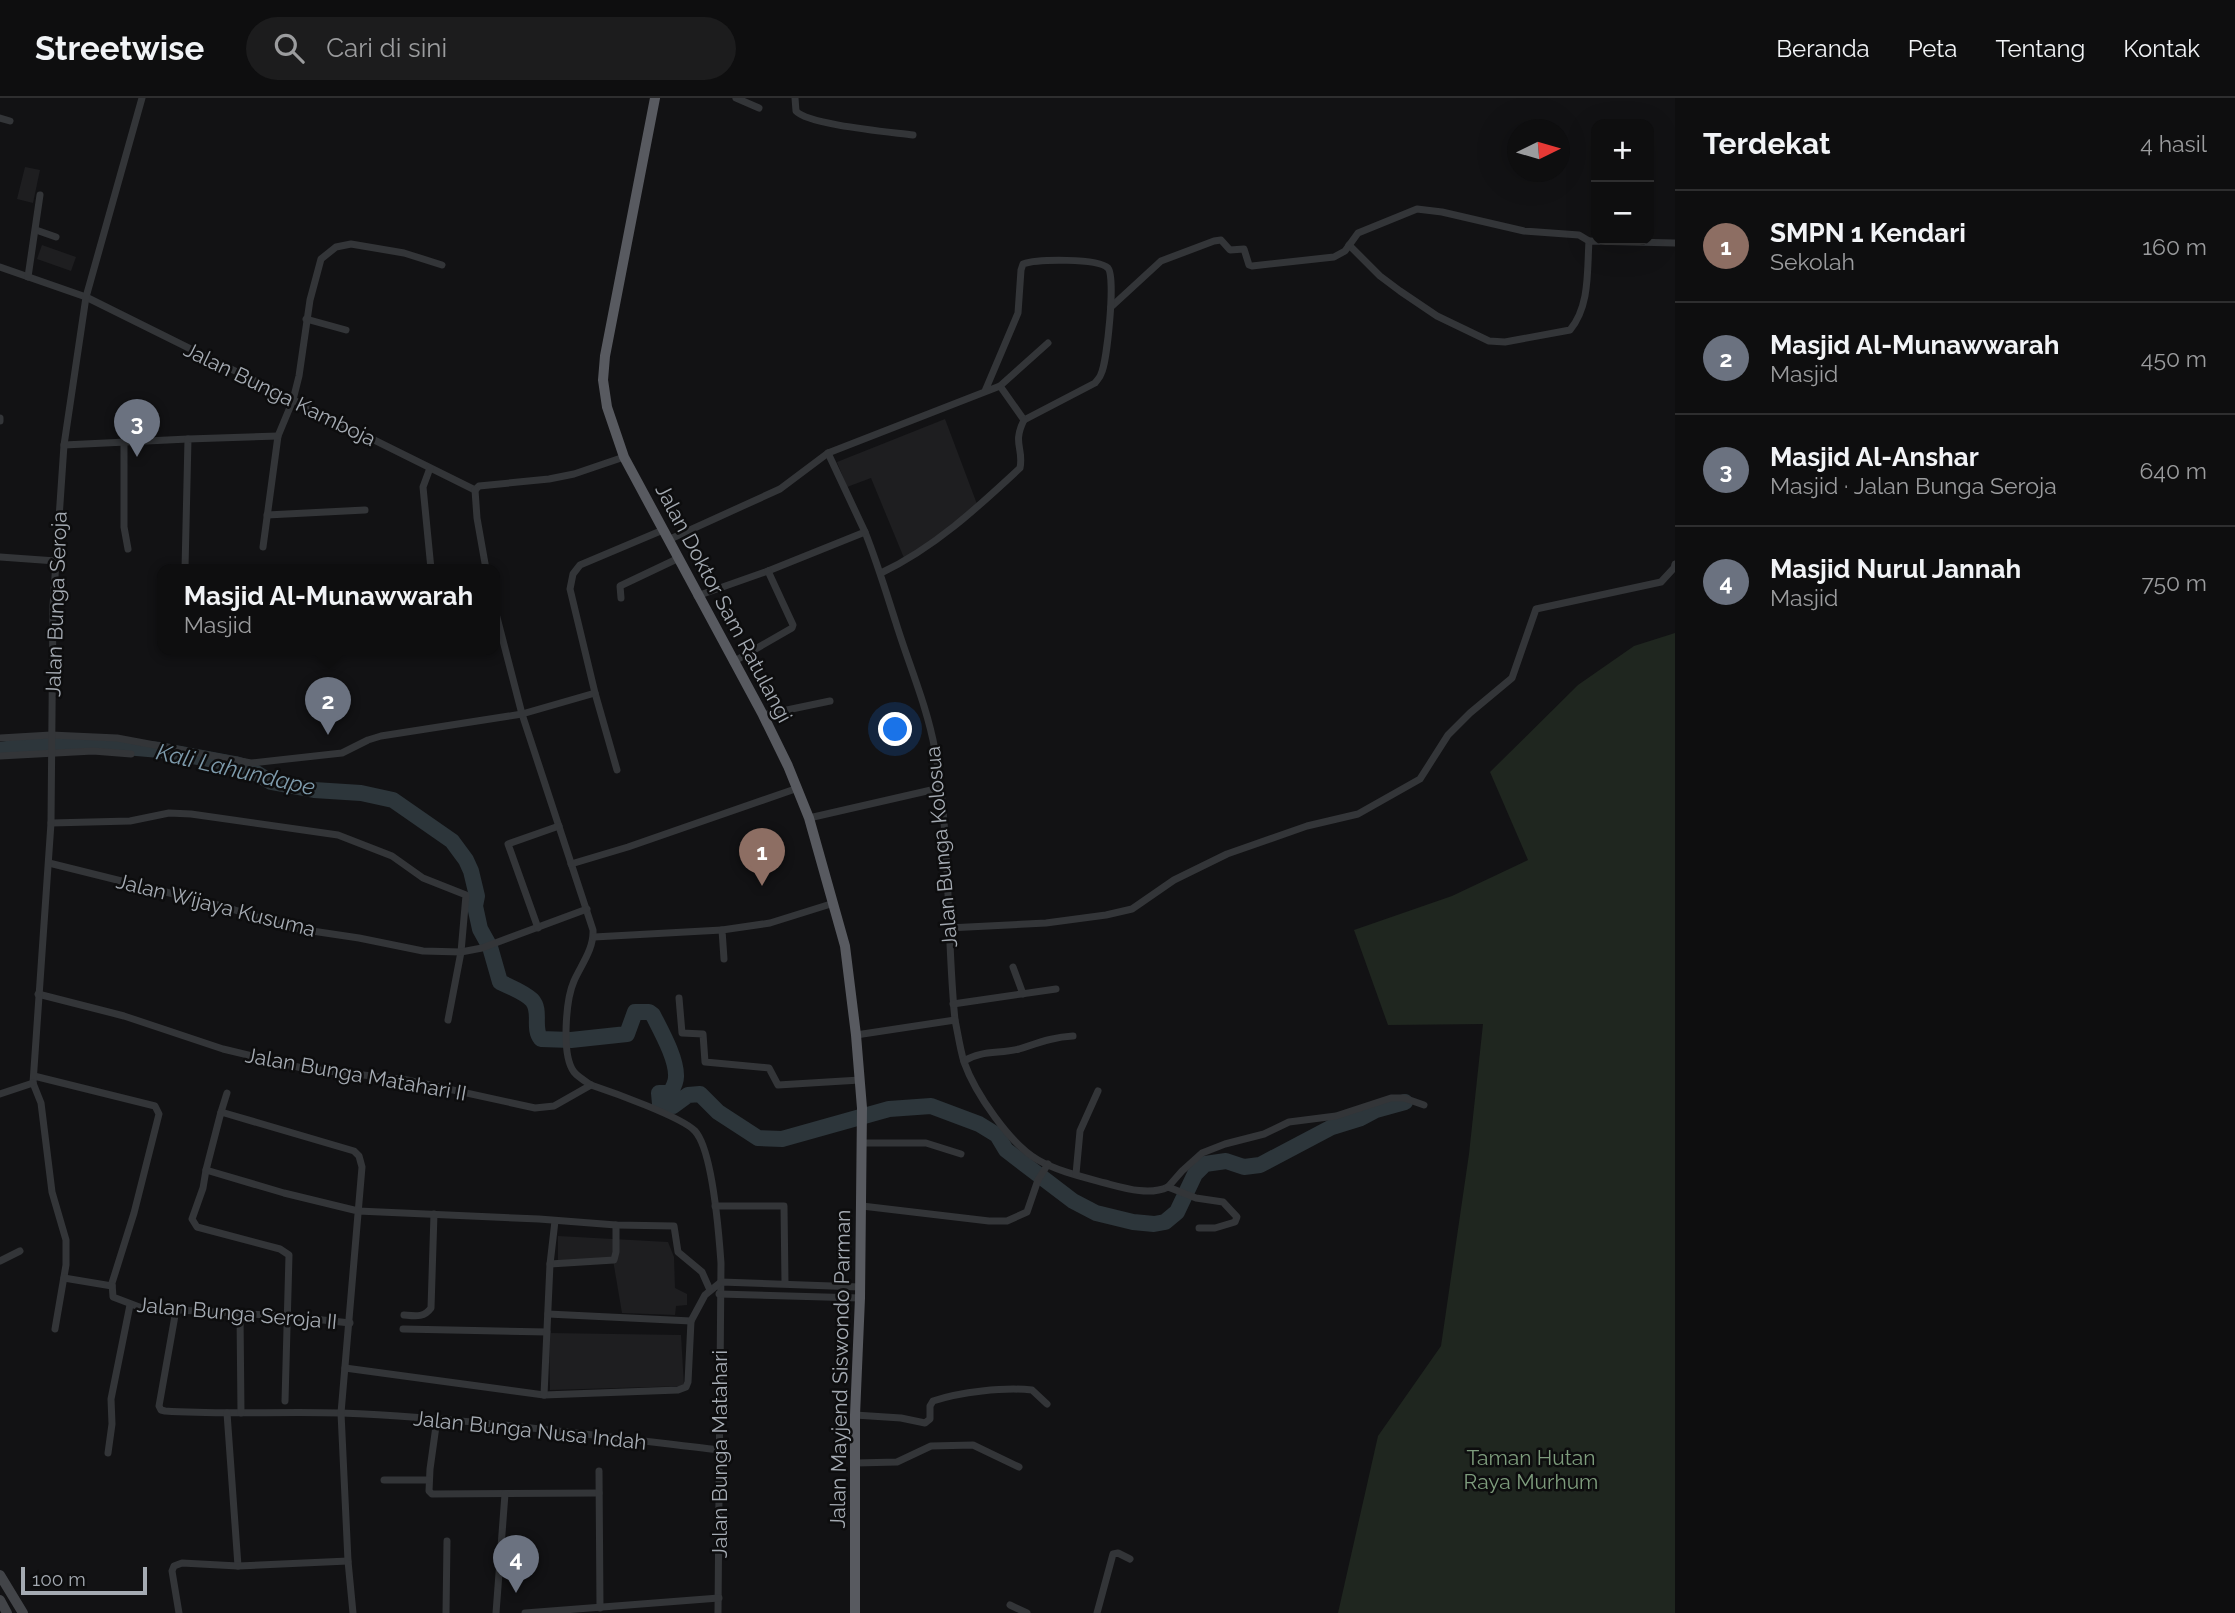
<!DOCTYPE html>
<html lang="id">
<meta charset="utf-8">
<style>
:root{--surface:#0e0e0f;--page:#1c1c1d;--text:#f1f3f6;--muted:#9b9c9e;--line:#2e2e2f;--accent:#db2777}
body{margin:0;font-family:Raleway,sans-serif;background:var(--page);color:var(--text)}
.controls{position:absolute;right:21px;top:21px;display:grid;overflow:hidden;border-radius:14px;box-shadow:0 7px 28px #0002}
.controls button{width:63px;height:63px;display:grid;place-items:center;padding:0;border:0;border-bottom:2px solid var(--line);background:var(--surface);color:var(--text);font:35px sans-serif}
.compass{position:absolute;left:1507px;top:21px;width:63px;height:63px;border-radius:50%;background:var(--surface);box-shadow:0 7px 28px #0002;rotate:85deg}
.scale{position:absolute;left:21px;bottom:18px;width:126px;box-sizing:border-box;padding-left:7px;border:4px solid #a5abb3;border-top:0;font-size:19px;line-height:24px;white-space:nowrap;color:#a5abb3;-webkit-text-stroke:5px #0d0d0e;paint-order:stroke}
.you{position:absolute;left:896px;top:632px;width:24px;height:24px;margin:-18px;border:5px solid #fff;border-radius:50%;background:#1a73e8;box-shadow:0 0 0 10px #1a73e833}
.badge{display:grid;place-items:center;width:46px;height:46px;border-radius:50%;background:var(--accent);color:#fff;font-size:23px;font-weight:700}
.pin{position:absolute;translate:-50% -58px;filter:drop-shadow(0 2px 4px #0008)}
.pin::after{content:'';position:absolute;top:37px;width:24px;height:21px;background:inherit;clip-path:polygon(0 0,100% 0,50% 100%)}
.popup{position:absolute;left:157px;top:466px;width:343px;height:91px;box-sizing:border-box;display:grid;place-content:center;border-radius:14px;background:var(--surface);filter:drop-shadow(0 2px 5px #0005);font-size:23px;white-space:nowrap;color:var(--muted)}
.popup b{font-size:26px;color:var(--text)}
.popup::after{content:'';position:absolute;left:50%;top:100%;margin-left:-14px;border:14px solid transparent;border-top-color:var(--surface)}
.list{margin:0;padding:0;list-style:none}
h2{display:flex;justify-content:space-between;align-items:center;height:91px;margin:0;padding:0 28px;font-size:30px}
h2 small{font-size:23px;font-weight:400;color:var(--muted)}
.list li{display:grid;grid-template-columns:46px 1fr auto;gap:21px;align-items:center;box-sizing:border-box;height:112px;padding:0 28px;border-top:2px solid var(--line)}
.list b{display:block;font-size:26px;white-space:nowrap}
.list p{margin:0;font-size:23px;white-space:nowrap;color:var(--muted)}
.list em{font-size:23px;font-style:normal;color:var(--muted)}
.icon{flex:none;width:38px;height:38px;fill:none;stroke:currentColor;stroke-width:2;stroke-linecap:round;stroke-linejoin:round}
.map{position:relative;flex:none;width:1675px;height:1515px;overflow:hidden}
header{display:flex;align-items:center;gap:42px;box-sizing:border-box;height:98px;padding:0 35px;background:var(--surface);border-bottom:2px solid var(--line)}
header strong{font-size:33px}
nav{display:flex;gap:38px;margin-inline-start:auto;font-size:24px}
.search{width:490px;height:63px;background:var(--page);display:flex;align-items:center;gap:18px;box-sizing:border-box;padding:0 24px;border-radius:38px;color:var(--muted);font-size:26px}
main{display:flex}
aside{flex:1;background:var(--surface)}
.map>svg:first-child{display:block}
.built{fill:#1e1e20}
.green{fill:#1f261f}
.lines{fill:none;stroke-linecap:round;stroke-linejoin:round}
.river{stroke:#2d363b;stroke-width:16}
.minor{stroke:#333538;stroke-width:7}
.secondary{stroke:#424448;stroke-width:10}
.trunk{stroke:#585a60;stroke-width:10}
.labels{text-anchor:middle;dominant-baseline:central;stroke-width:5;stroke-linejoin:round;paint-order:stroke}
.street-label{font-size:21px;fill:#a5abb3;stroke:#0d0d0e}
.park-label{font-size:21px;fill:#7e9d7d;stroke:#0d0d0e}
.water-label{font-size:23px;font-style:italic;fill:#7e9bac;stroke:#0d0d0e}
</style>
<header>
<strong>Streetwise</strong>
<div class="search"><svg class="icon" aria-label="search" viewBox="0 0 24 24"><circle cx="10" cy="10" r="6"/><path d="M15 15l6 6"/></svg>Cari di sini</div>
<nav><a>Beranda</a><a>Peta</a><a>Tentang</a><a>Kontak</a></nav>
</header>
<main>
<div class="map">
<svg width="1675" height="1515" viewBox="0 0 1675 1515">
<rect width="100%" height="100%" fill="#121214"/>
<g class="built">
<path d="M25,69L40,72L33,105L17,101Z"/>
<path d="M42,147L76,159L71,173L37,161Z"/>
<path d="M945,321L977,406L925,448L904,460L871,380L847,389L837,364Z"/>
<path d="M558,1138L668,1144L674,1159L675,1190L687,1196V1207L676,1208L675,1217L622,1215L613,1162L558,1164Z"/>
<path d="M549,1235L681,1237L684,1288L550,1292Z"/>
</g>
<path class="green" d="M1675,535V1515H1338L1378,1338L1441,1248L1469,1056L1483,926L1388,927L1354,832L1452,798L1528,762L1490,674L1578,587L1634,548Z"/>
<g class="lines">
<path class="river" d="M0,652L37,646L78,645L160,652L235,666L248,670L271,684L314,692L361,695L393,702L452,743L466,762L471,773L477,798L475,808L480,831L490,849L500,884C510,889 524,894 532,902C542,913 532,930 541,941L571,942L627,936L635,914H649L653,917C661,933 677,961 676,979C676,985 673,990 670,995H659L660,1006L673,1008L688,997L700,996L718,1014L758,1040L782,1041L889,1011L931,1008L979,1026L997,1037L1006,1052L1073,1103L1096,1115L1133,1124L1154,1126L1165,1124L1177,1114L1195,1076L1205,1066L1226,1063L1244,1069L1260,1067L1332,1029L1361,1020L1376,1012L1405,1004"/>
<g class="minor">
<path d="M736,0L759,10"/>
<path d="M795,0L796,13C808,27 891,34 913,37"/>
<path d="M0,20L10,23"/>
<path d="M36,132L56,139"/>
<path d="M1349,147L1380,178L1400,193L1437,218L1489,243L1505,244L1570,232C1590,208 1587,173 1589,143L1675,145"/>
<path d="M0,169L86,199L475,392"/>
<path d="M28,179L40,97"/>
<path d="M1111,209L1161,163L1214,143L1221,142L1230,152L1244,151L1249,167L1252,168L1334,159L1345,153L1358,135L1417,111L1442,114L1524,133L1579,137L1589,143"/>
<path d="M306,221L346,232"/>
<path d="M1000,288L1048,245"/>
<path d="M0,320V323"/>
<path d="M124,344V429L128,451"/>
<path d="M64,347L188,341"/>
<path d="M430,370L423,389L431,471"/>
<path d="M475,392L479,388L549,381L574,376L624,359"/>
<path d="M475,392L477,420L486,471"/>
<path d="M267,417L365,412"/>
<path d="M865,434C877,464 886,494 896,525C909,567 927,608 935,652C951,741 946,832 955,922"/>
<path d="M668,442L780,391L828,355L1000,288L1024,322L1095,285C1097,282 1100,280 1101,276C1107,264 1116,179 1108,170C1098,160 1037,161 1023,166L1021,172L1018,215L985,293"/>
<path d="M263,449L278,338L293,302L299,278L310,202L321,161L336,149L351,146L404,155L442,167"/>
<path d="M0,459L56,463"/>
<path d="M185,471L188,341L278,338"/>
<path d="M881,475C934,450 977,410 1020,370C1024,350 1012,346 1024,322"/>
<path d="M697,498L768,473L865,434L828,355"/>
<path d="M621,500L620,488L679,460"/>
<path d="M494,508L522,616L593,832C594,851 581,867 574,883C566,901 561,957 574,974C578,979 585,983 591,987C612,994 682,1019 695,1033C713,1053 719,1137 721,1165L718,1515"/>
<path d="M176,553L177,551"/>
<path d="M733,564L792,530L793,527L768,473"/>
<path d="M595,595L617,672"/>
<path d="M763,617L830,603"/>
<path d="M0,640L51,637L117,640L251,665L342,655L368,642L381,638L522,616L595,595L570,491L573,476L580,467L663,432"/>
<path d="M0,658L93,653L131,656"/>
<path d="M809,720L940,690"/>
<path d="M51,725L130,723L169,715L191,716L338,737L392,758L423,780L466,797L461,854L448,922"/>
<path d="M49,765L222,808L292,830L359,840L423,853L461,854L482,850L587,811"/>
<path d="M571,766L628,749L798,690"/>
<path d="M538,830L508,746L559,728"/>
<path d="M948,830L1046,825L1106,817L1132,811L1174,782L1227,756L1307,728L1358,716L1420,681L1448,637L1470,615L1512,580L1536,511L1661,484L1674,470L1675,466"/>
<path d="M594,839L722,832"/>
<path d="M724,861L722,832L770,825L834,805"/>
<path d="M1013,869L1023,896"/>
<path d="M38,896L124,918L223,951L302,970L407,982L535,1010L554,1008L591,987"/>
<path d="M679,900L682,935L703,936L705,964L769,970L778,987L860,982"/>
<path d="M953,906L1056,891"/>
<path d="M856,937L955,922C958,936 960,951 964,964C975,995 1010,1046 1038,1062C1057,1073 1083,1079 1105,1085C1124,1090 1149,1098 1168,1089"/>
<path d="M964,963C981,952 1000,956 1019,951C1038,945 1053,939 1073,938"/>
<path d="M34,978L155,1008L159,1016L134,1115L112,1185L113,1199L142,1210L287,1218L350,1225"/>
<path d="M33,985L51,725L53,508L64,347L86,199L142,0"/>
<path d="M33,985L41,1005L52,1094L66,1142V1167L55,1231"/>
<path d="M0,996L33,985"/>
<path d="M221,1014L227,995"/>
<path d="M862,1045H926L961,1056"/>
<path d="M206,1072L203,1090L192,1121L197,1129L280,1151L289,1157L285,1303"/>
<path d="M1076,1076L1080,1033L1098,993"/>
<path d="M1168,1089L1182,1073L1202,1055L1225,1046L1264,1036L1289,1024L1336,1018L1391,1000H1404L1424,1007"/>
<path d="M1168,1089L1196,1100L1223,1104L1237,1119L1235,1124L1215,1130H1199"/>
<path d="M715,1108H784L785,1185"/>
<path d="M862,1108L989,1123H1007L1027,1114L1038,1082L1048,1066"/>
<path d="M0,1163L20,1153"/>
<path d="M550,1166L614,1162L616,1154V1127"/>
<path d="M64,1180L112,1188"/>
<path d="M719,1196L860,1200"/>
<path d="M176,1212L159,1308L161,1312L165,1313C224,1317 282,1313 341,1315C467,1320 593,1337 718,1352"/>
<path d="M240,1216L241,1315"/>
<path d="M548,1216L691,1223L705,1197L721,1184L860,1189"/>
<path d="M404,1217C415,1218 424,1220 431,1210L434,1116"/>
<path d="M403,1231L547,1234"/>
<path d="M345,1270L544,1297L678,1292L686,1289L688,1284L691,1223"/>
<path d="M544,1297L550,1166L555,1123"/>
<path d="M227,1315L238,1468"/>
<path d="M855,1317L901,1320L925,1325L930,1321V1308L933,1303C960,1294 1004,1289 1032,1292L1047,1306"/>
<path d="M437,1321L430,1371L429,1393L432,1396L599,1395"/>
<path d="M108,1355L112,1326L111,1301L130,1207"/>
<path d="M856,1365L897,1364L931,1348L973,1347L1019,1369"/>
<path d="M599,1373L600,1510"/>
<path d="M384,1382H429"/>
<path d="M1010,1507L1027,1515"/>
<path d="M179,1515L172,1473L174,1468L182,1465L238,1468L348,1463"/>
<path d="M353,1515L348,1463L341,1315L362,1069L359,1058L354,1053L221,1014L206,1072L284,1095L358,1113L539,1121L616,1127L674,1128L678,1154L702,1174L710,1192"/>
<path d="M446,1515L447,1443"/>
<path d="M496,1515L505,1396"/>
<path d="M525,1515L719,1500"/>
<path d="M1097,1515L1113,1456L1118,1455L1130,1461"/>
</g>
<g class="secondary">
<path d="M0,1477L23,1515"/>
<path d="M0,1502L7,1515"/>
</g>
<path class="trunk" d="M655,0L605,258L603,282L607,309L624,359L763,617L788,668L809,720L845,848L856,937L862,1010L860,1200L855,1317V1515"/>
</g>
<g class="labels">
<g class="street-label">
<text transform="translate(280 296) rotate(26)">Jalan Bunga Kamboja</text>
<text transform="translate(724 505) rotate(62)">Jalan Doktor Sam Ratulangi</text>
<text transform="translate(56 506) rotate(-88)">Jalan Bunga Seroja</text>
<text transform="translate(941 749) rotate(-95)">Jalan Bunga Kolosua</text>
<text transform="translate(216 807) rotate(14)">Jalan Wijaya Kusuma</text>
<text transform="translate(356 976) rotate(10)">Jalan Bunga Matahari II</text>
<text transform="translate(237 1215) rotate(5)">Jalan Bunga Seroja II</text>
<text transform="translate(840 1271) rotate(-89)">Jalan Mayjend Siswondo Parman</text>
<text transform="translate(530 1332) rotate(6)">Jalan Bunga Nusa Indah</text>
<text transform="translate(719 1356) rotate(-90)">Jalan Bunga Matahari</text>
</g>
<g class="park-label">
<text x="1531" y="1359">Taman Hutan<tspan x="1531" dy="24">Raya Murhum</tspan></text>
</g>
<g class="water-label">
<text transform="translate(236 671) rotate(13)">Kali Lahundape</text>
</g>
</g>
</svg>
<div class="controls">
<button>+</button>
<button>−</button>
</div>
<svg class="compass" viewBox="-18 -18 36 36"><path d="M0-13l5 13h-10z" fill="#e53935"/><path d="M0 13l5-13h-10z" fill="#9b9c9e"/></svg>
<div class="scale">100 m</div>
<div class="you"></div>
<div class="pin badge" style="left:762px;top:788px;background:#8d6e63">1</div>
<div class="pin badge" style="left:328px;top:637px;background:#6b7280">2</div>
<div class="popup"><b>Masjid Al-Munawwarah</b>Masjid</div>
<div class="pin badge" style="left:137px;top:359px;background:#6b7280">3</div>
<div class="pin badge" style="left:516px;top:1495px;background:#6b7280">4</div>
</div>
<aside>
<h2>Terdekat<small>4 hasil</small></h2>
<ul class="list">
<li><span class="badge" style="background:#8d6e63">1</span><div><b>SMPN 1 Kendari</b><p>Sekolah</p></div><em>160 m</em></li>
<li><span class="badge" style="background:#6b7280">2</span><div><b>Masjid Al-Munawwarah</b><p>Masjid</p></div><em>450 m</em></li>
<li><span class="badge" style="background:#6b7280">3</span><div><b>Masjid Al-Anshar</b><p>Masjid · Jalan Bunga Seroja</p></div><em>640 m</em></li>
<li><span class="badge" style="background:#6b7280">4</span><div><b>Masjid Nurul Jannah</b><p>Masjid</p></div><em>750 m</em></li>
</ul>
</aside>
</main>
